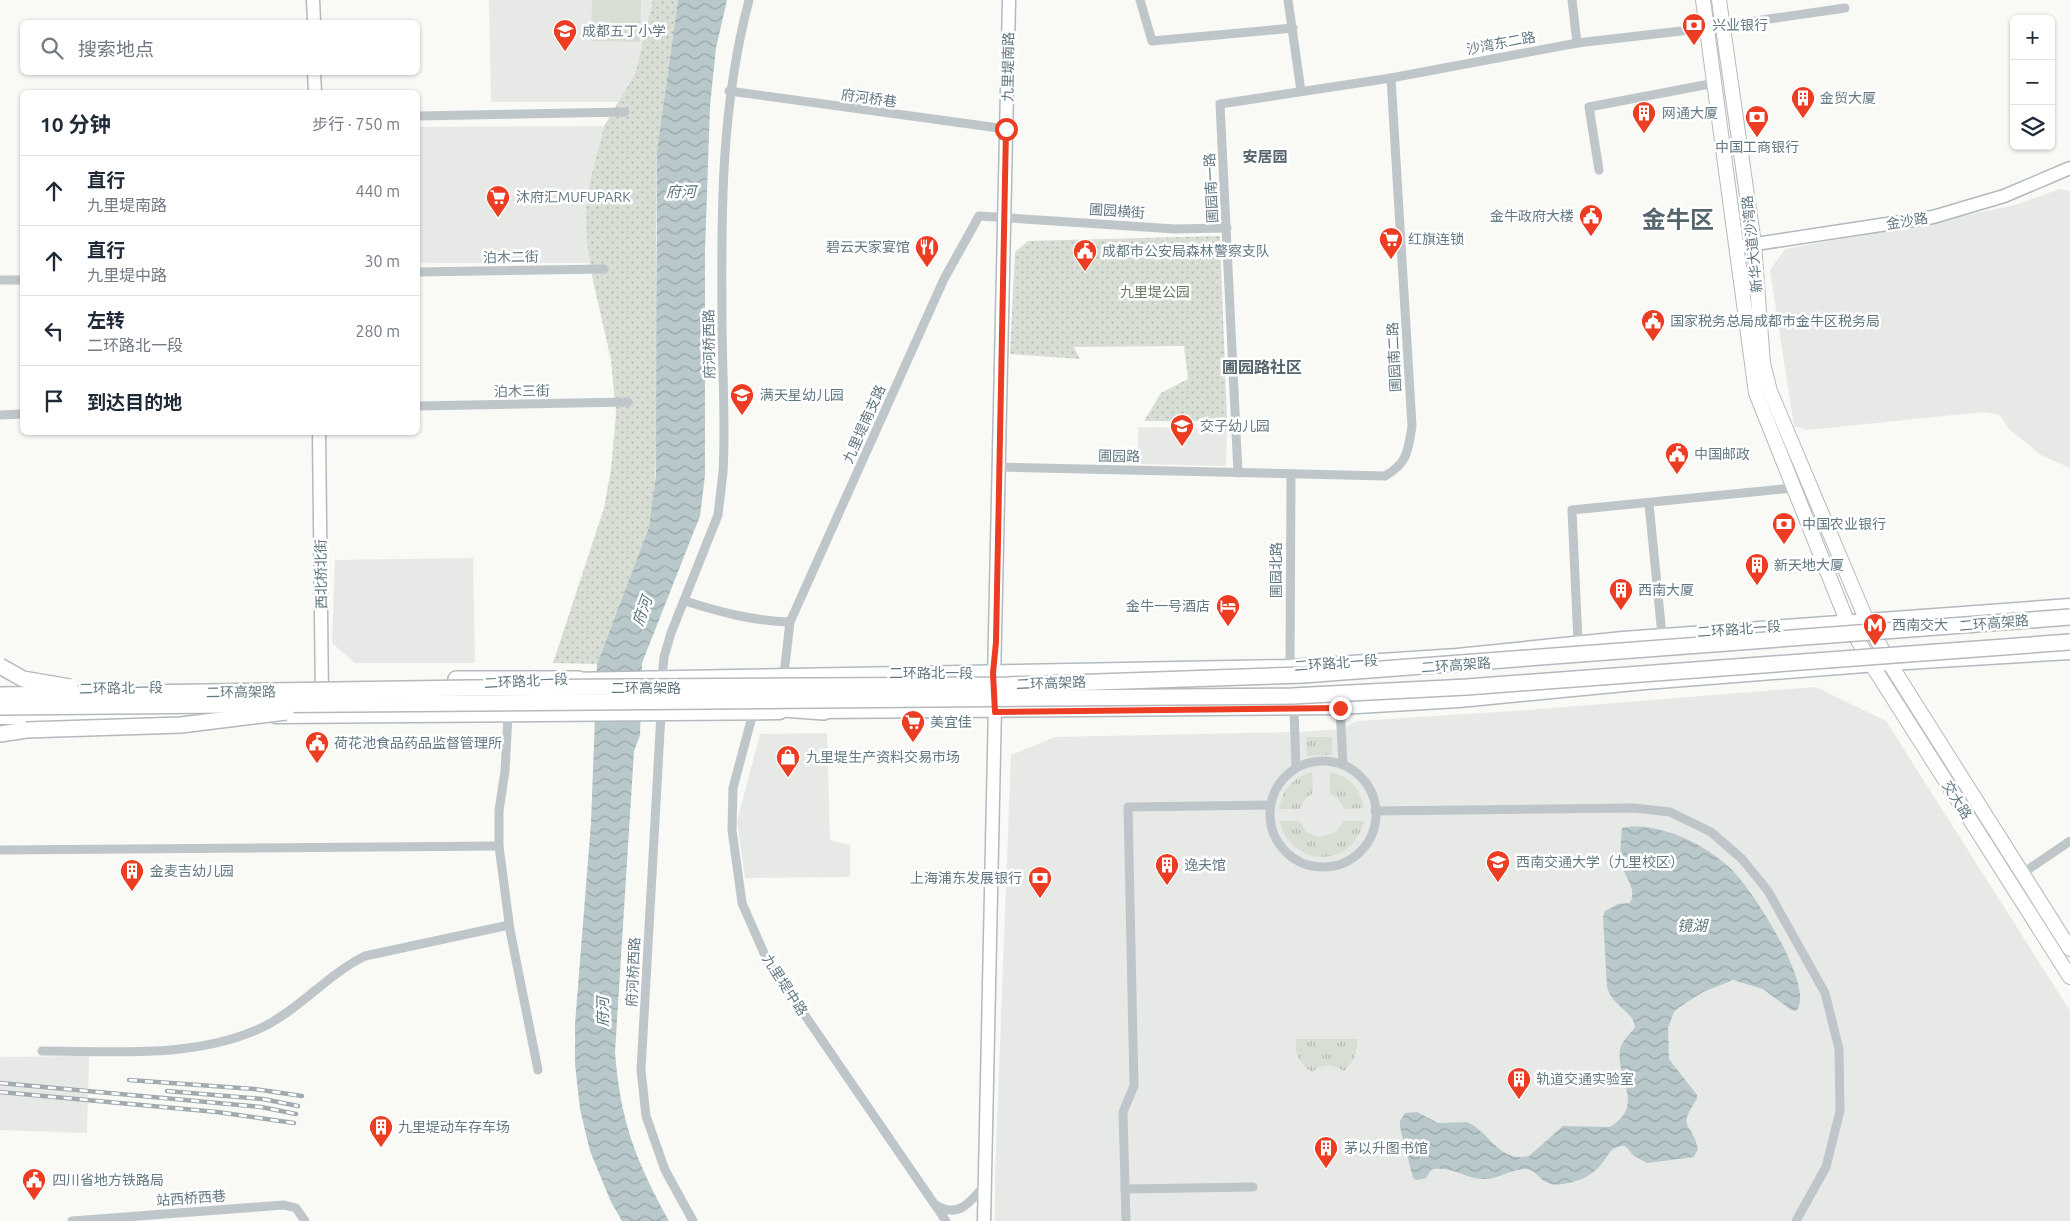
<!DOCTYPE html>
<html lang="zh">
<meta charset="utf-8">
<style>
:root{--surface:#fff;--page:#f2f2f3;--text:#1f2937;--muted:#747a83;--line:#e0e1e3}
body{margin:0;font-family:Ubuntu,"Noto Sans SC",sans-serif;background:var(--page);color:var(--text)}
.controls{position:absolute;right:15px;top:15px;display:grid;overflow:hidden;border-radius:8px;box-shadow:0 1px 4px #0004}
.controls button{width:45px;height:45px;display:grid;place-items:center;padding:0;border:0;border-bottom:1px solid var(--line);background:var(--surface);color:var(--text);font:25px sans-serif}
.stop{position:absolute;width:15px;height:15px;margin:-11px;border:4px solid #ec3d23;border-radius:50%;background:#fff}
.stop.end{background:#ec3d23;border-color:#fff;box-shadow:0 1px 5px #0008}
.list{margin:0;padding:0;list-style:none}
h2{display:flex;justify-content:space-between;align-items:center;height:65px;margin:0;padding:0 20px;font-size:21px}
h2 small{font-size:16px;font-weight:400;color:var(--muted)}
.list li{display:grid;grid-template-columns:32px 1fr auto;gap:15px;align-items:center;box-sizing:border-box;height:70px;padding:0 20px;border-top:1px solid var(--line)}
.list b{display:block;font-size:19px;white-space:nowrap}
.list p{margin:0;font-size:16px;white-space:nowrap;color:var(--muted)}
.list em{font-size:16px;font-style:normal;color:var(--muted)}
.icon{flex:none;width:28px;height:28px;fill:none;stroke:currentColor;stroke-width:2;stroke-linecap:round;stroke-linejoin:round}
.map{position:relative;flex:none;width:2070px;height:1221px;overflow:hidden}
.search{position:absolute;background:var(--surface);box-shadow:0 1px 4px #0004;left:20px;top:20px;width:400px;height:55px;display:flex;align-items:center;gap:12px;box-sizing:border-box;padding:0 18px;border-radius:8px;color:var(--muted);font-size:19px}
.panel{position:absolute;background:var(--surface);box-shadow:0 1px 4px #0004;left:20px;top:90px;width:400px;height:345px;border-radius:8px}
.map>svg:first-child{display:block}
.built{fill:#e7e9e7}
.grass{fill:url(#grass-tufts)}
.park{fill:url(#park-dots)}
.pitch{fill:#d9ded5}
.water{fill:url(#water-waves)}
.lines{fill:none;stroke-linecap:round;stroke-linejoin:round}
.secondary-casing{stroke:#b2babe;stroke-width:15}
.primary-casing{stroke:#b3babe;stroke-width:16}
.highway-casing{stroke:#b3b9bc;stroke-width:18}
.street{stroke:#bfc6c9;stroke-width:9}
.secondary{stroke:#fff;stroke-width:12}
.primary{stroke:#fff;stroke-width:14}
.highway{stroke:#fff;stroke-width:15}
.rail-casing{stroke:#a1aaaf;stroke-width:4.5}
.rail{stroke:#fff;stroke-width:2.5;stroke-dasharray:8;stroke-linecap:butt}
.highway-bridge-casing{stroke:#b3b9bc;stroke-width:18;stroke-linecap:butt}
.highway-bridge{stroke:#fff;stroke-width:15}
.route{stroke:#ec3d23;stroke-width:6}
.labels{text-anchor:middle;dominant-baseline:central;stroke-width:5;stroke-linejoin:round;paint-order:stroke}
.poi-label{font-size:14px;fill:#627883;stroke:#fff;text-anchor:start}
.street-label{font-size:14px;fill:#627883;stroke:#fff}
.park-label{font-size:14px;fill:#687a62;stroke:#fff}
.neighbourhood-label{font-size:15px;font-weight:bold;fill:#55656d;stroke:#fff}
.water-label{font-size:15px;font-style:italic;fill:#5d787d;stroke:#fff}
.quarter-label{font-size:16px;font-weight:bold;fill:#55656d;stroke:#fff}
.town-label{font-size:24px;font-weight:bold;fill:#55656d;stroke:#fff}
</style>
<div class="map">
<svg width="2070" height="1221" viewBox="0 0 2070 1221">
<defs>
<pattern id="grass-tufts" width="24" height="20" patternUnits="userSpaceOnUse" patternTransform="scale(1.25)"><rect width="24" height="20" fill="#d9ded5"/><path d="M3 7l-1-3M5 7V3M7 7l1-3M15 17l-1-3M17 17v-4M19 17l1-3" fill="none" stroke="#b3b9b2"/></pattern>
<pattern id="park-dots" width="8" height="8" patternUnits="userSpaceOnUse" patternTransform="scale(1.25)"><rect width="8" height="8" fill="#d9ded5"/><path d="M2 2h.1M6 6h.1" fill="none" stroke="#b3b9b2" stroke-width="1.8" stroke-linecap="round"/></pattern>
<pattern id="water-waves" width="16" height="10" patternUnits="userSpaceOnUse" patternTransform="scale(1.25)"><rect width="16" height="10" fill="#b8c8cb"/><path d="M0 5q4-4 8 0t8 0" fill="none" stroke="#99a7aa"/></pattern>
</defs>
<rect width="100%" height="100%" fill="#f9f9f6"/>
<g class="built">
<path d="M489,0H653L635,74L619,102H491Z"/>
<path d="M604,126L590,181L586,209L590,263H418V127Z"/>
<path d="M2060,189L2070,191V468L2041,455L2009,429L2000,415L1983,412L1807,430L1794,426L1770,270L1785,249L1924,224L2015,205Z"/>
<path d="M1138,427L1227,429L1226,466L1138,464Z"/>
<path d="M473,558L475,663H355L332,643L335,560Z"/>
<path d="M1816,687L1886,721L2070,1011V1221H995V1177L1011,755L1055,737L1296,732L1342,729L1356,721L1513,711Z"/>
<path d="M827,733L830,840L850,845V877L745,878L737,822L760,734Z"/>
<path d="M89,1056L87,1133L0,1130V1057Z"/>
</g>
<g class="grass">
<path d="M1306,737H1332V755L1307,756Z"/>
<path d="M1312,772L1313,793L1306,798L1299,809H1279C1282,790 1293,777 1312,772Z"/>
<path d="M1330,772C1349,776 1361,789 1364,808L1344,809L1337,798L1330,794Z"/>
<path d="M1280,821H1299L1307,832L1319,837L1336,832L1344,821H1364V823C1360,832 1357,840 1350,846C1325,869 1285,853 1280,821Z"/>
<path d="M1296,1039H1357C1358,1052 1354,1062 1344,1071C1333,1064 1322,1063 1312,1072C1300,1065 1294,1054 1296,1039Z"/>
</g>
<g class="park">
<path d="M653,0H678L657,150L656,237L658,386L655,491L649,527L597,664L553,663L604,508L611,469L616,413L611,360L592,276L587,242L586,209L590,181L604,126L635,74Z"/>
<path d="M1220,236L1227,421H1144L1161,393L1188,379L1184,346L1074,347L1080,359L1010,354L1015,252L1028,241Z"/>
</g>
<path class="pitch" d="M592,0H641L640,42L591,41Z"/>
<g class="water">
<path d="M678,0H727L716,48L710,106L705,250V475L700,516L642,663L640,735L634,751L615,1052C620,1120 636,1162 669,1221H622L611,1202L590,1151L580,1109L575,1064V1024L591,823L597,664L649,527L656,476L657,150Z"/>
<path d="M1622,828C1658,820 1709,846 1733,871C1752,890 1817,988 1796,1011L1791,1010L1763,989L1733,980L1703,992L1678,1008L1674,1012L1668,1028L1669,1059L1697,1095V1099C1676,1130 1692,1121 1698,1149L1694,1157L1647,1163L1634,1156L1625,1146C1609,1146 1609,1156 1600,1166C1590,1177 1577,1182 1563,1184C1539,1188 1540,1170 1526,1169C1510,1169 1498,1180 1482,1179C1462,1178 1452,1165 1431,1170L1426,1178L1416,1180L1413,1178L1400,1127V1121L1405,1113L1417,1112L1438,1123L1467,1122C1490,1132 1499,1163 1529,1156L1563,1126L1610,1127C1648,1105 1612,1074 1621,1046C1624,1039 1631,1033 1635,1027C1633,1010 1614,1009 1607,987L1603,917L1605,911L1618,904L1630,903C1638,887 1623,877 1621,861C1620,851 1621,839 1622,828Z"/>
</g>
<g class="lines">
<g class="secondary-casing">
<g id="secondary">
<path d="M313,0L314,22"/>
<path d="M314,72L315,92"/>
<path d="M1736,247L1933,217L2004,196L2070,168"/>
<path d="M319,432L322,700"/>
<path d="M570,679L1290,666L1457,655L1623,638L2070,605"/>
<path d="M994,680L1009,0"/>
<path d="M815,712L1340,708L1459,701L1645,683L1890,664L2070,653"/>
<path d="M275,717L780,713"/>
<path d="M0,718L195,717"/>
<path d="M984,1221L995,705"/>
</g>
</g>
<g class="primary-casing">
<g id="primary">
<path d="M1703,0L1756,393L1847,621L1872,665L2070,977"/>
<path d="M1719,0L1754,244L1763,364L1770,391L1866,619L1890,664L2070,949"/>
</g>
</g>
<g class="highway-casing">
<g id="highway">
<path d="M456,679H579"/>
<path d="M769,708L824,712"/>
<path d="M0,734L26,730"/>
</g>
</g>
<g class="street">
<path d="M1140,0L1152,41L1293,28"/>
<path d="M1288,0L1301,91"/>
<path d="M1572,0L1577,43"/>
<path d="M729,91L1006,129"/>
<path d="M418,116L625,112"/>
<path d="M1599,170L1589,107L1715,83"/>
<path d="M418,272L604,269"/>
<path d="M0,280H22"/>
<path d="M418,406L628,402"/>
<path d="M0,415L22,414"/>
<path d="M999,467L1385,476C1408,463 1408,450 1412,426L1391,78"/>
<path d="M1238,473L1220,104L1391,78L1577,43L1707,28L1845,8"/>
<path d="M1649,504L1662,635"/>
<path d="M685,601C720,612 753,621 790,622"/>
<path d="M1578,642L1572,510L1793,488"/>
<path d="M1290,666L1291,474"/>
<path d="M784,674L790,622L944,279L979,216L1175,229L1227,228"/>
<path d="M662,679L664,657L671,633L718,515L723,472C726,421 722,371 722,320C721,211 721,106 749,0"/>
<path d="M1340,708L1343,765"/>
<path d="M1294,710L1296,768"/>
<path d="M753,713L733,788L732,830L742,903L767,960L946,1221"/>
<path d="M661,714L641,1070L646,1116L665,1170L693,1221"/>
<path d="M508,715L505,771L499,811V846L510,930L538,1070"/>
<circle cx="1323" cy="814" r="53"/>
<path d="M1375,811L1634,808L1670,812L1711,832L1742,859L1768,891L1825,993L1839,1049L1840,1111L1826,1167L1796,1221"/>
<path d="M0,850L499,846"/>
<path d="M2023,873L2070,841"/>
<path d="M42,1051C114,1051 197,1059 263,1027C301,1008 328,974 365,956L509,925"/>
<path d="M1125,1189L1253,1187"/>
<path d="M936,1205C959,1219 970,1202 984,1186"/>
<path d="M72,1221L284,1205L296,1208L305,1221"/>
<path d="M1126,1221L1123,1112L1134,1086L1128,807L1270,805"/>
</g>
<use href="#secondary" class="secondary"/>
<use href="#primary" class="primary"/>
<use href="#highway" class="highway"/>
<g class="rail-casing">
<g id="rail">
<path d="M129,1080L254,1089L302,1096"/>
<path d="M0,1083L261,1107L296,1114"/>
<path d="M167,1091L263,1099L298,1106"/>
<path d="M0,1092L217,1112L294,1123"/>
</g>
</g>
<use href="#rail" class="rail"/>
<g class="highway-bridge-casing">
<g id="highway-bridge">
<path d="M0,666L23,679L70,687"/>
<path d="M0,695L470,688L1007,685L1303,675L2070,617"/>
<path d="M0,707L1292,696L1467,687L2070,642"/>
<path d="M26,730L181,725L286,712"/>
</g>
</g>
<use href="#highway-bridge" class="highway-bridge"/>
</g>
<g class="lines">
<path class="route" d="M1006,129L996,642L993,673L995,712L1340,708"/>
</g>
<defs>
<g id="bank-pin" transform="scale(1.25)"><path d="M0 17L-7.5 6A9.5 9.5 0 1 1 7.5 6Z" fill="#ec3d23" stroke="#fff"/><path d="M-6-4H6V4H-6ZM0-2.3a2.3 2.3 0 1 0 0 4.6a2.3 2.3 0 1 0 0-4.6Z" fill="#fff"/></g>
<g id="school-pin" transform="scale(1.25)"><path d="M0 17L-7.5 6A9.5 9.5 0 1 1 7.5 6Z" fill="#ec3d23" stroke="#fff"/><path d="M0-5L7-2L0 1L-7-2ZM-4 1L0 2.5L4 1V4Q0 6-4 4Z" fill="#fff"/></g>
<g id="building-pin" transform="scale(1.25)"><path d="M0 17L-7.5 6A9.5 9.5 0 1 1 7.5 6Z" fill="#ec3d23" stroke="#fff"/><path d="M-4-6H4V6H1V3H-1V6H-4ZM-2.5-4.3h1.7v1.8h-1.7ZM.8-4.3h1.7v1.8H.8ZM-2.5-1h1.7V.8h-1.7ZM.8-1h1.7V.8H.8Z" fill="#fff"/></g>
<g id="supermarket-pin" transform="scale(1.25)"><path d="M0 17L-7.5 6A9.5 9.5 0 1 1 7.5 6Z" fill="#ec3d23" stroke="#fff"/><path d="M-6-5.5h2.5l.6 2H6L4.5 2H-2.5L-4.4-4H-6ZM-1.5 3.2a1.3 1.3 0 1 0 .1 0ZM3 3.2a1.3 1.3 0 1 0 .1 0Z" fill="#fff"/></g>
<g id="civic-pin" transform="scale(1.25)"><path d="M0 17L-7.5 6A9.5 9.5 0 1 1 7.5 6Z" fill="#ec3d23" stroke="#fff"/><path d="M-.6-6.5H3V-4.5H.6V-3L4-1V1h2V6H-6V1h2V-1L-.6-3ZM-1.2 2.5V6h2.4V2.5Z" fill="#fff"/></g>
<g id="restaurant-pin" transform="scale(1.25)"><path d="M0 17L-7.5 6A9.5 9.5 0 1 1 7.5 6Z" fill="#ec3d23" stroke="#fff"/><path d="M-5-6h1v4h1v-4h1v4h1v-4h1v5L-1.5 .5V6h-2V.5L-5-1ZM5-6V6H3V1.5H1.5Q1.5-4 5-6Z" fill="#fff"/></g>
<g id="hotel-pin" transform="scale(1.25)"><path d="M0 17L-7.5 6A9.5 9.5 0 1 1 7.5 6Z" fill="#ec3d23" stroke="#fff"/><path d="M-6-4.5h1.5V1H6V5H4.5V3h-9V5H-6ZM-4 0a1.8 1.8 0 1 1 3.6 0ZM.5 0V-2.5h3Q6-2.5 6 0Z" fill="#fff"/></g>
<g id="metro-pin" transform="scale(1.25)"><path d="M0 17L-7.5 6A9.5 9.5 0 1 1 7.5 6Z" fill="#ec3d23" stroke="#fff"/><path d="M-5.5 5V-5H-3L0 0L3-5H5.5V5H3V-.5L0 4L-3-.5V5Z" fill="#fff"/></g>
<g id="shop-pin" transform="scale(1.25)"><path d="M0 17L-7.5 6A9.5 9.5 0 1 1 7.5 6Z" fill="#ec3d23" stroke="#fff"/><path d="M-5-2.5h2.3a2.7 3.5 0 0 1 5.4 0H5L5.5 6h-11ZM-1.5-2.5h3a1.5 2.3 0 0 0-3 0Z" fill="#fff"/></g>
<g id="university-pin" transform="scale(1.25)"><path d="M0 17L-7.5 6A9.5 9.5 0 1 1 7.5 6Z" fill="#ec3d23" stroke="#fff"/><path d="M0-5L7-2L0 1L-7-2ZM-4 1L0 2.5L4 1V4Q0 6-4 4Z" fill="#fff"/></g>
</defs>
<g fill-rule="evenodd">
<use href="#bank-pin" x="1694" y="25"/>
<use href="#school-pin" x="565" y="31"/>
<use href="#building-pin" x="1803" y="98"/>
<use href="#building-pin" x="1644" y="113"/>
<use href="#bank-pin" x="1757" y="117"/>
<use href="#supermarket-pin" x="498" y="197"/>
<use href="#civic-pin" x="1591" y="216"/>
<use href="#supermarket-pin" x="1391" y="239"/>
<use href="#restaurant-pin" x="927" y="247"/>
<use href="#civic-pin" x="1085" y="251"/>
<use href="#civic-pin" x="1653" y="321"/>
<use href="#school-pin" x="742" y="395"/>
<use href="#school-pin" x="1182" y="426"/>
<use href="#civic-pin" x="1677" y="454"/>
<use href="#bank-pin" x="1784" y="524"/>
<use href="#building-pin" x="1757" y="565"/>
<use href="#building-pin" x="1621" y="590"/>
<use href="#hotel-pin" x="1228" y="606"/>
<use href="#metro-pin" x="1875" y="625"/>
<use href="#supermarket-pin" x="913" y="722"/>
<use href="#civic-pin" x="317" y="743"/>
<use href="#shop-pin" x="788" y="757"/>
<use href="#university-pin" x="1498" y="862"/>
<use href="#building-pin" x="1167" y="865"/>
<use href="#building-pin" x="132" y="871"/>
<use href="#bank-pin" x="1040" y="878"/>
<use href="#building-pin" x="1519" y="1079"/>
<use href="#building-pin" x="381" y="1127"/>
<use href="#building-pin" x="1326" y="1148"/>
<use href="#civic-pin" x="34" y="1180"/>
</g>
<g class="labels">
<g class="poi-label">
<text x="1712" y="25">兴业银行</text>
<text x="582" y="31">成都五丁小学</text>
<text x="1820" y="98">金贸大厦</text>
<text x="1662" y="113">网通大厦</text>
<text x="1757" y="147" text-anchor="middle">中国工商银行</text>
<text x="516" y="197">沐府汇MUFUPARK</text>
<text x="1574" y="216" text-anchor="end">金牛政府大楼</text>
<text x="1408" y="239">红旗连锁</text>
<text x="910" y="247" text-anchor="end">碧云天家宴馆</text>
<text x="1102" y="251">成都市公安局森林警察支队</text>
<text x="1670" y="321">国家税务总局成都市金牛区税务局</text>
<text x="760" y="395">满天星幼儿园</text>
<text x="1200" y="426">交子幼儿园</text>
<text x="1694" y="454">中国邮政</text>
<text x="1802" y="524">中国农业银行</text>
<text x="1774" y="565">新天地大厦</text>
<text x="1638" y="590">西南大厦</text>
<text x="1210" y="606" text-anchor="end">金牛一号酒店</text>
<text x="1892" y="625">西南交大</text>
<text x="930" y="722">美宜佳</text>
<text x="334" y="743">荷花池食品药品监督管理所</text>
<text x="806" y="757">九里堤生产资料交易市场</text>
<text x="1516" y="862">西南交通大学（九里校区）</text>
<text x="1184" y="865">逸夫馆</text>
<text x="150" y="871">金麦吉幼儿园</text>
<text x="1022" y="878" text-anchor="end">上海浦东发展银行</text>
<text x="1536" y="1079">轨道交通实验室</text>
<text x="398" y="1127">九里堤动车存车场</text>
<text x="1344" y="1148">茅以升图书馆</text>
<text x="52" y="1180">四川省地方铁路局</text>
</g>
<g class="street-label">
<text transform="translate(1501 43) rotate(-11)">沙湾东二路</text>
<text transform="translate(1008 67) rotate(-89)">九里堤南路</text>
<text transform="translate(869 98) rotate(8)">府河桥巷</text>
<text transform="translate(1211 188) rotate(-93)">圃园南一路</text>
<text transform="translate(1117 211) rotate(4)">圃园横街</text>
<text transform="translate(1907 221) rotate(-9)">金沙路</text>
<text transform="translate(1752 244) rotate(-96)">新华大道沙湾路</text>
<text transform="translate(511 257) rotate(-1)">泊木二街</text>
<text transform="translate(709 344) rotate(-91)">府河桥西路</text>
<text transform="translate(1394 357) rotate(-93)">圃园南二路</text>
<text transform="translate(522 391) rotate(-1)">泊木三街</text>
<text transform="translate(864 424) rotate(-66)">九里堤南支路</text>
<text transform="translate(1119 456) rotate(1)">圃园路</text>
<text transform="translate(1276 570) rotate(-90)">圃园北路</text>
<text transform="translate(321 574) rotate(-91)">西北桥北街</text>
<text transform="translate(1994 623) rotate(-5)">二环高架路</text>
<text transform="translate(1739 629) rotate(-4)">二环路北一段</text>
<text transform="translate(1336 663) rotate(-4)">二环路北一段</text>
<text transform="translate(1456 665) rotate(-4)">二环高架路</text>
<text x="931" y="673">二环路北一段</text>
<text transform="translate(526 681) rotate(-3)">二环路北一段</text>
<text transform="translate(1051 683) rotate(-2)">二环高架路</text>
<text transform="translate(121 688) rotate(-1)">二环路北一段</text>
<text x="646" y="688">二环高架路</text>
<text transform="translate(241 692) rotate(-1)">二环高架路</text>
<text transform="translate(1957 800) rotate(58)">交大路</text>
<text transform="translate(633 972) rotate(-87)">府河桥西路</text>
<text transform="translate(785 985) rotate(57)">九里堤中路</text>
<text transform="translate(191 1198) rotate(-4)">站西桥西巷</text>
</g>
<g class="park-label">
<text x="1155" y="292">九里堤公园</text>
</g>
<g class="neighbourhood-label">
<text x="1265" y="156">安居园</text>
</g>
<g class="water-label">
<text x="681" y="191">府河</text>
<text transform="translate(642 611) rotate(-70)">府河</text>
<text x="1692" y="925">镜湖</text>
<text transform="translate(602 1012) rotate(-90)">府河</text>
</g>
<g class="quarter-label">
<text x="1262" y="367">圃园路社区</text>
</g>
<g class="town-label">
<text x="1678" y="219">金牛区</text>
</g>
</g>
</svg>
<div class="controls">
<button>+</button>
<button>−</button>
<button><svg class="icon" aria-label="layers" viewBox="0 0 24 24"><path d="M12 4l9 5-9 5-9-5zM3 14l9 5 9-5"/></svg></button>
</div>
<div class="stop" style="left:1006px;top:129px"></div>
<div class="stop end" style="left:1340px;top:708px"></div>
<div class="search"><svg class="icon" aria-label="search" viewBox="0 0 24 24"><circle cx="10" cy="10" r="6"/><path d="M15 15l6 6"/></svg>搜索地点</div>
<section class="panel">
<h2>10 分钟<small>步行 · 750 m</small></h2>
<ul class="list">
<li><svg class="icon" aria-label="ahead" viewBox="0 0 24 24"><path d="M12 20V5M6 11l6-6 6 6"/></svg><div><b>直行</b><p>九里堤南路</p></div><em>440 m</em></li>
<li><svg class="icon" aria-label="ahead" viewBox="0 0 24 24"><path d="M12 20V5M6 11l6-6 6 6"/></svg><div><b>直行</b><p>九里堤中路</p></div><em>30 m</em></li>
<li><svg class="icon" aria-label="left" viewBox="0 0 24 24"><path d="M17 20v-9H6M10 6l-5 5 5 5"/></svg><div><b>左转</b><p>二环路北一段</p></div><em>280 m</em></li>
<li><svg class="icon" aria-label="arrive" viewBox="0 0 24 24"><path d="M6 21V4h12l-3 4 3 4H6"/></svg><div><b>到达目的地</b></div></li>
</ul>
</section>
</div>
